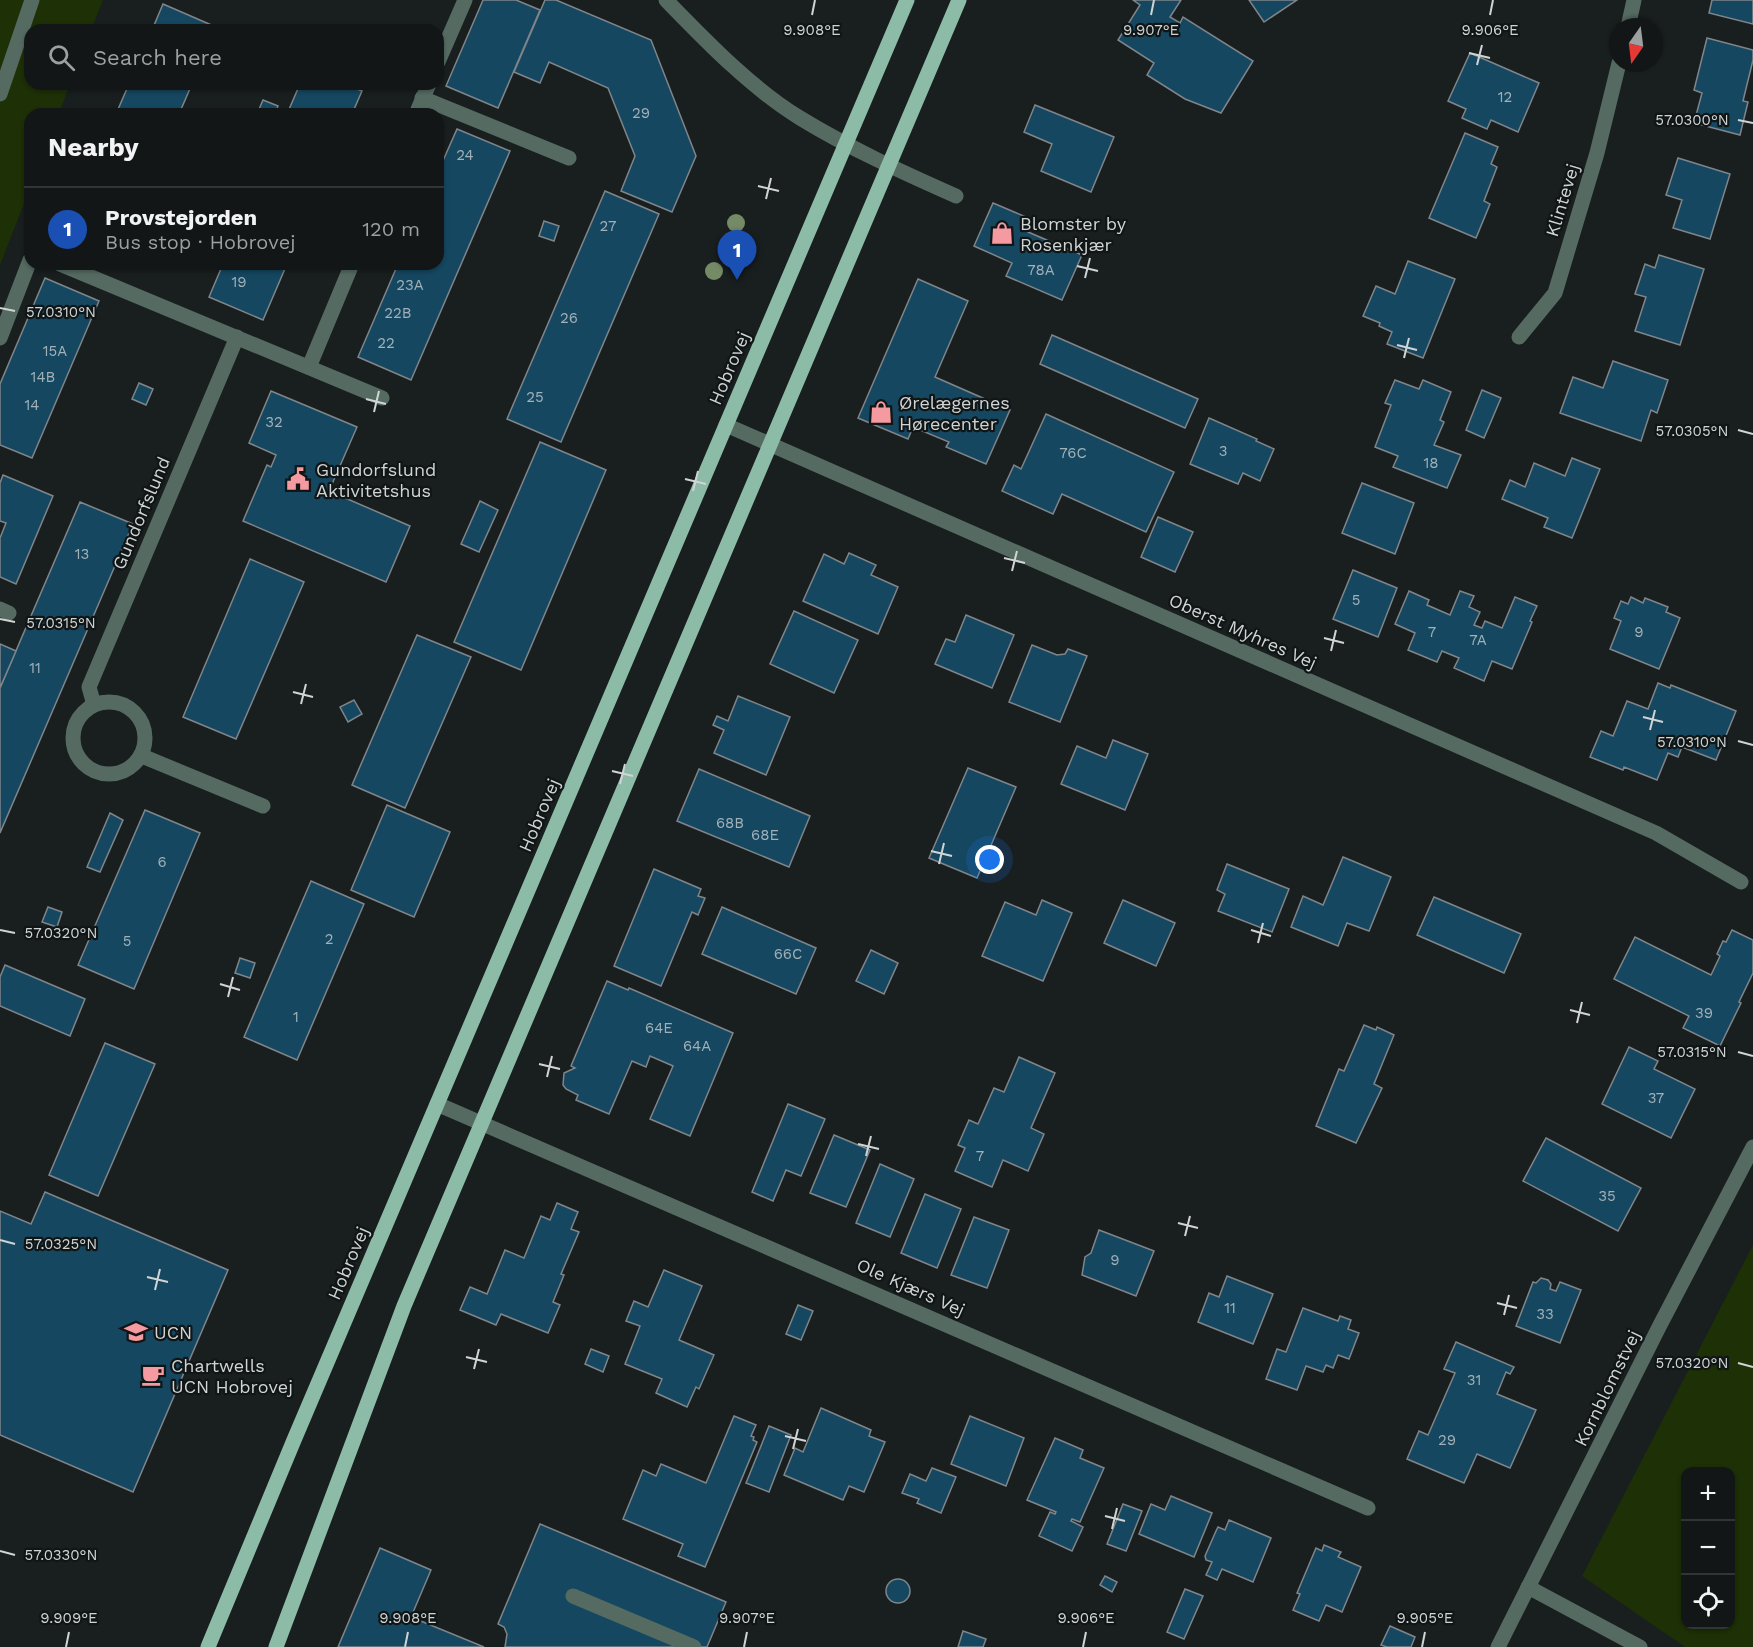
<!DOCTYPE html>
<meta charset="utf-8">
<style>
:root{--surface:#131617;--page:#1c1f20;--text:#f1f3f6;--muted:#9d9fa1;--line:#323536;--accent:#f49aa0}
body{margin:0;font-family:"Work Sans",sans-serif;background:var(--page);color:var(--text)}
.controls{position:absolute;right:18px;bottom:18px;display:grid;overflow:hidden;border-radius:12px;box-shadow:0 2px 4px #0004}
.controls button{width:54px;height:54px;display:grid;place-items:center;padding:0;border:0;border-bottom:2px solid var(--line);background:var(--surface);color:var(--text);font:30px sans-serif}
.compass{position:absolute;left:1609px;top:18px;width:54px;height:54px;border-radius:50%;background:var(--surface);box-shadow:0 2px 4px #0004;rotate:194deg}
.you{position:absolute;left:990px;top:860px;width:21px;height:21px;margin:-15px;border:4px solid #fff;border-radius:50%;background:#1a73e8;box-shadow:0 0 0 9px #1a73e833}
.badge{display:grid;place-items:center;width:39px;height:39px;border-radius:50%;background:var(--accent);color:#fff;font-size:20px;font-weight:700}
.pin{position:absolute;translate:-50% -50px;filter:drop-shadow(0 2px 3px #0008)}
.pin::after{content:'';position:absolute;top:32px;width:21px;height:18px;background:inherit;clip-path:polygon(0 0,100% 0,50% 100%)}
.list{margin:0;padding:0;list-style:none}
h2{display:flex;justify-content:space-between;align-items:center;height:78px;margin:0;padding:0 24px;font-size:26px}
h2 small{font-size:20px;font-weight:400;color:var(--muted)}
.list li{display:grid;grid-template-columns:39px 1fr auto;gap:18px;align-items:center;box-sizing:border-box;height:84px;padding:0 24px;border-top:2px solid var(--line)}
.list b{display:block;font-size:22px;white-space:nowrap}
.list p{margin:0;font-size:20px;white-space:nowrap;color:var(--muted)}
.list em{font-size:20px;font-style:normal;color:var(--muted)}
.icon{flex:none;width:33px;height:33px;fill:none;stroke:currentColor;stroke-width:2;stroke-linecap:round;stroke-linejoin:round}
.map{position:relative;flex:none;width:1753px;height:1647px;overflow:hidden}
.search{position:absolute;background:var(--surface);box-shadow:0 2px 4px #0004;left:24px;top:24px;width:420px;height:66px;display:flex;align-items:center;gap:15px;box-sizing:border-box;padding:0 21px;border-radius:18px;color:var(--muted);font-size:22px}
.panel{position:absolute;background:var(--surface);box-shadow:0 2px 4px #0004;left:24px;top:108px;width:420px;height:162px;border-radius:18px}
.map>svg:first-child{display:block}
.green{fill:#1d3006;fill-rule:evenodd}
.building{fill:#154761;stroke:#808589;stroke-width:1.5}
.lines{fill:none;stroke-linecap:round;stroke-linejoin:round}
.minor{stroke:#556b61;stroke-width:15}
.major{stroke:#8cbca7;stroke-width:15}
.tree{fill:#758b66}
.ticks{fill:none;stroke:#d0d4d4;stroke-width:2}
.labels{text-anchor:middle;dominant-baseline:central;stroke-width:4.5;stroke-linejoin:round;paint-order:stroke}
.number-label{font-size:15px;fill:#a1b1b7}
.street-label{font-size:18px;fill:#d0d4d4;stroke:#101516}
.poi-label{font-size:18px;fill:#d0d4d4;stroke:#101516;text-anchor:start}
.ticks-label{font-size:15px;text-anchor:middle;fill:#d0d4d4;stroke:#101516;stroke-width:4.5;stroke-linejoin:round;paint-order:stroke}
</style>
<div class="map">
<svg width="1753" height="1647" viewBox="0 0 1753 1647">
<rect width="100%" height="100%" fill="#191e1f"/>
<g class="green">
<path d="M0,0H103L91,30H30V84H70L59,114H30V188L0,265Z"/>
<path d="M1753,1245V1647H1685L1582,1576ZM1686,1472H1730V1624H1686Z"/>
</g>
<g class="building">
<path d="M483,0H516L540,10L498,108L446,86Z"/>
<path d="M545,0H556L651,40L696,156L672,212L621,191L635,156L608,88L549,62L540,83L514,72Z"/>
<path d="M1133,0H1181L1170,17L1180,23L1183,17L1253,61L1221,113L1185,99L1147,75L1154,63L1118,40L1140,5Z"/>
<path d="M1249,0H1297L1264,22Z"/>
<path d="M1712,0H1753V24L1709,13Z"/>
<path d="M163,4L216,27L215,30H152Z"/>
<path d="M1707,38L1753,50V60L1743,101L1748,102L1740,135L1694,123L1702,93L1694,90Z"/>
<path d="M1470,53L1539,83L1518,132L1491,120L1487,129L1462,118L1466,109L1448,101Z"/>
<path d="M129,84H192L179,114H116Z"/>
<path d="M300,84H345L362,91L352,114H287Z"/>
<path d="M263,100L278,106L275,114H257Z"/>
<path d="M1035,105L1114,137L1091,192L1041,171L1052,144L1024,132Z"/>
<path d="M457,129L510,151L411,380L358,357L398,264H438V172Z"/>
<path d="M1465,133L1498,147L1491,164L1497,167L1484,201L1490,204L1476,238L1429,218Z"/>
<path d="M1678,158L1730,174L1710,239L1673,228L1682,200L1666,195Z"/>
<path d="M605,191L659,214L561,442L507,419Z"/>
<path d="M993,203L1033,220L1028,232L1082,255L1062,300L1006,276L1012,263L974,246Z"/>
<path d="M544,221L559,226L554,241L539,236Z"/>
<path d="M1659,255L1704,269L1680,345L1635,331L1646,297L1635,294L1645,264L1655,268Z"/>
<path d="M1408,261L1455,279L1423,358L1387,344L1392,332L1379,326L1380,323L1363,316L1376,286L1395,294Z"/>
<path d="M223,264H287L263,320L209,297Z"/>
<path d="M45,278L99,301L32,458L0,445V384Z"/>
<path d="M918,279L968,301L935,377L1010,410L986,464L946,447L949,442L913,427L908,439L858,418Z"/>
<path d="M1052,335L1198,399L1185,428L1040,364Z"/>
<path d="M1613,361L1668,380L1657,413L1651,410L1641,441L1560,413L1573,377L1603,388Z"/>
<path d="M1395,380L1419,389L1423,380L1451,392L1440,420L1444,422L1434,445L1461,455L1447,488L1393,467L1398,456L1375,447L1391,405L1385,403Z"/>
<path d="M139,383L153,389L146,405L132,399Z"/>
<path d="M1482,390L1501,398L1484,438L1466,430Z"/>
<path d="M271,391L357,427L329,491L410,526L386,582L243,521L267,465L271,467L276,455L249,443Z"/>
<path d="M1046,414L1174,472L1146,532L1062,494L1053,514L1002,491L1014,465L1021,469Z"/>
<path d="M1209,418L1257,439L1256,441L1274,449L1260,481L1243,473L1238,484L1190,464Z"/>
<path d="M540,442L606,470L521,670L454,642Z"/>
<path d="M1572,458L1600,469L1572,538L1544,527L1548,518L1502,499L1510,480L1525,487L1534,463L1565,476Z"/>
<path d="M3,475L53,496L16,584L0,577V538L6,523L0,521V483Z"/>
<path d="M1362,483L1414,503L1395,554L1342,533Z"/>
<path d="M480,501L498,510L479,552L461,544Z"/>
<path d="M80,502L133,524L0,833V688Z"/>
<path d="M1158,517L1193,532L1175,572L1141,557Z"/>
<path d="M849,553L876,565L871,575L898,587L878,634L803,601L824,554L844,564Z"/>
<path d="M250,559L304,582L236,739L183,717Z"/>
<path d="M1353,570L1397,588L1378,637L1333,619Z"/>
<path d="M1409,591L1429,600L1427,605L1450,615L1460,591L1474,596L1469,607L1480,612L1474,625L1482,628L1485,621L1502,628L1515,597L1537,606L1530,621L1532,622L1512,669L1492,661L1484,681L1454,668L1459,658L1442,651L1437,662L1408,650L1415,633L1395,624Z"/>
<path d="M1631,597L1643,603L1645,598L1668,607L1666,612L1680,618L1659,669L1610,649L1621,621L1614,618L1621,601L1628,604Z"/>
<path d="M794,611L858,640L834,693L770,664Z"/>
<path d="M966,615L1014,635L992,688L935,664L946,639L955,642Z"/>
<path d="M417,635L471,657L405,808L352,785Z"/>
<path d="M0,644L16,651L0,688Z"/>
<path d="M1032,645L1057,655L1065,654L1068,649L1087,656L1060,722L1009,702Z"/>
<path d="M1658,683L1670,688L1671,685L1736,711L1716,760L1682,747L1678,757L1668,753L1657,780L1624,767L1623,770L1590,757L1601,731L1613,736L1627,701L1648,709Z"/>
<path d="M738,696L790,717L766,775L714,753L724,730L713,725L717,716L728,721Z"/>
<path d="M354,700L362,714L348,722L340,707Z"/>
<path d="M1113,740L1148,754L1125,810L1061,784L1077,746L1106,758Z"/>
<path d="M968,768L1016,787L977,878L929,858Z"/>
<path d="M699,769L810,816L789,867L677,821Z"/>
<path d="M387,805L450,832L414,917L351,890Z"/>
<path d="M145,810L200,833L134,989L78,965Z"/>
<path d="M110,813L123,820L100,872L87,867Z"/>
<path d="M1343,857L1391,877L1369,931L1347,923L1338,946L1291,927L1303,896L1323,905Z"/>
<path d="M1227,864L1289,889L1272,932L1218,911L1225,894L1217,890Z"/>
<path d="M654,869L701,889L698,896L705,898L698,915L692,912L661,986L614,966Z"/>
<path d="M311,881L364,904L297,1060L244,1037Z"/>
<path d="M1434,897L1521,934L1504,973L1417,935Z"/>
<path d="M1042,900L1072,913L1043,981L982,956L1005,902L1036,915Z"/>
<path d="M1123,900L1175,923L1156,966L1104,943Z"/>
<path d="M48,907L62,912L57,927L42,922Z"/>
<path d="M722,907L816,948L796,994L702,954Z"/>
<path d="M1732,930L1753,940V973L1739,1002L1741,1003L1720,1046L1683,1028L1689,1016L1614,979L1635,937L1711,975L1720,956L1717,954L1723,941L1726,942Z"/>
<path d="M871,950L898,963L884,994L856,981Z"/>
<path d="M240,958L255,963L250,978L235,973Z"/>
<path d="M5,965L85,999L70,1036L0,1006V977Z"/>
<path d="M607,981L628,990L629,988L733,1033L690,1136L650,1119L673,1066L650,1056L646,1067L632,1061L609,1114L576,1100L578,1095L566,1089L563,1085L564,1073L575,1068L571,1066Z"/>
<path d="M1364,1025L1376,1030L1377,1027L1394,1035L1374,1084L1382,1088L1356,1143L1316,1126L1339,1069L1344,1071Z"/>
<path d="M105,1043L155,1064L98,1196L49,1175Z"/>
<path d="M1629,1047L1658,1061L1654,1069L1695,1089L1671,1138L1602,1104Z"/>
<path d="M1019,1057L1055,1073L1031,1128L1044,1134L1028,1171L1003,1160L992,1187L955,1171L965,1148L958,1145L969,1120L978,1124L994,1088L1004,1092Z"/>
<path d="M788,1104L825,1119L801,1176L786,1170L773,1201L752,1192Z"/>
<path d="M834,1135L870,1150L846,1207L810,1193Z"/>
<path d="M1546,1138L1641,1188L1618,1231L1523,1181Z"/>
<path d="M880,1164L914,1179L890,1237L856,1223Z"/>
<path d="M45,1192L228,1270L133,1492L0,1435V1211L31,1224Z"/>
<path d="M925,1194L961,1209L937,1268L901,1253Z"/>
<path d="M557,1203L578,1212L571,1229L579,1232L561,1274L564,1275L553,1302L560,1305L548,1333L501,1314L496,1325L460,1310L470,1287L487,1294L505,1250L524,1258L541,1216L550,1220Z"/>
<path d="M974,1217L1009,1230L987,1288L951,1275Z"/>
<path d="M1099,1230L1154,1251L1136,1296L1082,1275L1085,1257L1091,1253Z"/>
<path d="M664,1270L702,1286L679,1340L714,1355L699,1389L696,1387L687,1407L656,1393L662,1379L625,1364L640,1326L626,1321L634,1301L648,1307Z"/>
<path d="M1227,1276L1273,1294L1253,1344L1198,1322L1209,1293L1219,1297Z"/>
<path d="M1541,1278L1548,1280L1551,1284L1550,1289L1556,1291L1560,1282L1581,1290L1560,1343L1516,1326L1533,1282L1536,1283Z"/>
<path d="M798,1305L813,1311L801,1340L786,1334Z"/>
<path d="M1303,1308L1338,1321L1340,1316L1351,1320L1348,1329L1359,1333L1349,1359L1338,1355L1333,1368L1326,1365L1323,1372L1306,1366L1297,1390L1266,1379L1277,1349L1286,1352Z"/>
<path d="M1456,1342L1514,1367L1510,1374L1506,1372L1497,1394L1536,1410L1510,1468L1477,1454L1464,1483L1407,1459L1419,1431L1428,1435L1455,1373L1444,1369Z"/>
<path d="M591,1349L609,1356L603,1372L585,1364Z"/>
<path d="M821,1408L871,1430L869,1436L885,1442L864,1492L849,1486L843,1500L784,1475L795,1448L803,1452Z"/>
<path d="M734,1416L756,1425L751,1436L754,1437L753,1440L757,1442L705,1567L678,1556L683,1544L623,1519L643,1470L656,1476L661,1464L706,1483Z"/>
<path d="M970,1416L1024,1438L1006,1486L951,1464Z"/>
<path d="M769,1426L791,1435L769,1492L746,1483Z"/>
<path d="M1055,1438L1083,1450L1080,1458L1104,1468L1080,1522L1072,1519L1071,1521L1083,1527L1072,1551L1039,1536L1050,1512L1055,1514L1056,1512L1027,1500Z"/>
<path d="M932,1468L956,1477L941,1513L917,1503L919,1499L902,1493L910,1474L926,1481Z"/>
<path d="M1171,1496L1212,1513L1194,1557L1139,1534L1151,1504L1165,1510Z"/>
<path d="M1123,1504L1142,1511L1126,1551L1107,1544Z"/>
<path d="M1229,1520L1271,1538L1253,1582L1222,1569L1217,1580L1206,1575L1212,1562L1206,1560L1205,1556L1216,1531L1218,1527L1225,1530Z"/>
<path d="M540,1524L726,1602L707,1647H505L507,1634L504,1627L498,1624Z"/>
<path d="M1324,1545L1341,1552L1338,1557L1361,1567L1342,1612L1326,1605L1319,1621L1293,1610L1300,1594L1297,1593L1316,1548L1322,1551Z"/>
<path d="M380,1548L431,1570L411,1617L484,1647H338Z"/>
<path d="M1105,1576L1117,1582L1112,1592L1100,1585Z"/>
<circle cx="898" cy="1591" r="12"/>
<path d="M1185,1589L1203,1596L1184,1639L1167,1632Z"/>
<path d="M1390,1626L1415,1637L1411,1647H1387L1381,1645Z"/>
<path d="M963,1631L986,1639L983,1647H958Z"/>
</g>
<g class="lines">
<g class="minor">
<path d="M666,0C706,41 751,88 800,118C849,148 904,173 956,196"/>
<path d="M1628,27L1634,0"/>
<path d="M438,62L465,0"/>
<path d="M0,94L32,0"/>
<path d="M422,98L569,158"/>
<path d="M416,114L429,84"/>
<path d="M60,264L382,398"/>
<path d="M1519,337L1555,293L1597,153L1619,63"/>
<path d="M0,338L30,260"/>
<path d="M309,367L352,264"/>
<path d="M726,425L1656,833L1741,882"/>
<path d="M0,609L9,613"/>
<circle cx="109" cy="738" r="36"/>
<path d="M94,705L89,687L237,337"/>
<path d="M142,756L263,806"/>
<path d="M437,1104L1368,1508"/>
<path d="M1528,1587L1640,1647"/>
<path d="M573,1596L694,1647"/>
<path d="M1498,1647L1659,1327L1753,1147"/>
</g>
<g class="major">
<path d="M208,1647L294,1440L907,0"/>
<path d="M276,1647L404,1306L959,0"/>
</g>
</g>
<g class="tree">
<circle cx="736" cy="223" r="9"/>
<circle cx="714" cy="271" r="9"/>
</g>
<path class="ticks" d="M812,15L815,0M1151,15L1154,0M1490,15L1493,0M1469,53L1490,58M1477,65L1482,45M1738,120L1753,123M758,186L779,191M766,199L771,178M1077,266L1098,271M1085,278L1090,258M0,308L15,311M1397,345L1417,350M1404,358L1409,338M366,399L386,404M374,412L379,391M1738,430L1753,434M685,479L706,484M693,491L698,471M1004,558L1025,563M1012,571L1017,551M0,619L15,622M1324,638L1344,643M1331,651L1336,630M293,692L313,697M301,704L306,684M1643,717L1663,722M1650,730L1655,710M1738,741L1753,745M612,771L633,776M620,784L625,764M931,851L952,856M939,864L944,843M0,930L15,933M1251,930L1271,936M1258,943L1263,923M220,984L240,990M228,997L233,977M1570,1010L1590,1015M1577,1023L1582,1002M1738,1052L1753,1056M539,1064L560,1069M547,1077L552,1056M858,1144L879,1149M866,1156L871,1136M1178,1223L1198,1228M1185,1236L1190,1216M0,1240L15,1244M147,1277L168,1282M155,1290L160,1269M1497,1303L1517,1308M1504,1315L1509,1295M466,1357L487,1362M1738,1363L1753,1367M474,1369L479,1349M785,1436L806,1441M793,1449L798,1429M1105,1516L1125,1521M1112,1529L1117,1508M0,1551L15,1555M66,1647L69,1632M405,1647L408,1632M744,1647L747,1632M1083,1647L1086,1632M1422,1647L1425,1632"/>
<defs>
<g id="shop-bare" transform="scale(1.8)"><path d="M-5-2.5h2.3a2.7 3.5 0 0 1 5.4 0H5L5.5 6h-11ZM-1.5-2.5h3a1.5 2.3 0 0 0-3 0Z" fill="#f49aa0" stroke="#101516" stroke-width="2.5" paint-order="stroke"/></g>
<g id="civic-bare" transform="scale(1.8)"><path d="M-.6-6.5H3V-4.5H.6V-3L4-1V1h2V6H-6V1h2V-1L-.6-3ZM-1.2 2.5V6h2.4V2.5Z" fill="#f49aa0" stroke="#101516" stroke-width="2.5" paint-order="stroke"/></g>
<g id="university-bare" transform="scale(1.8)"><path d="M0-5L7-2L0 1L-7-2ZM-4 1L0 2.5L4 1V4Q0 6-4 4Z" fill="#f49aa0" stroke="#101516" stroke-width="2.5" paint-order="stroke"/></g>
<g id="cafe-bare" transform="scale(1.8)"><path d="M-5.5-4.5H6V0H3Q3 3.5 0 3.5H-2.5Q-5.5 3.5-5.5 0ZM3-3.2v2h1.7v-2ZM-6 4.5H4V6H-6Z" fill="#f49aa0" stroke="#101516" stroke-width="2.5" paint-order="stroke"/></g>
</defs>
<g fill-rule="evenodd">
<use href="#shop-bare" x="1002" y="233"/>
<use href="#shop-bare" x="881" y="412"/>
<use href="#civic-bare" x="298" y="479"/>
<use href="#university-bare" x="136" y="1332"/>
<use href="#cafe-bare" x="153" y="1375"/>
</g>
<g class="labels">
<g class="number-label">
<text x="1505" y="97">12</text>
<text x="641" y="113">29</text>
<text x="465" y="155">24</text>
<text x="608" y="226">27</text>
<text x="1041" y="270">78A</text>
<text x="239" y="282">19</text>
<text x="410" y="285">23A</text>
<text x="398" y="313">22B</text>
<text x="569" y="318">26</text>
<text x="386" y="343">22</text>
<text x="55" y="351">15A</text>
<text x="43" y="377">14B</text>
<text x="535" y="397">25</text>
<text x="32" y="405">14</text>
<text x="274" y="422">32</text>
<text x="1223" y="451">3</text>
<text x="1073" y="453">76C</text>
<text x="1431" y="463">18</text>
<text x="82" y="554">13</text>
<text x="1356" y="600">5</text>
<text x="1432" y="632">7</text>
<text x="1639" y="632">9</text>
<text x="1478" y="640">7A</text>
<text x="35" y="668">11</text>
<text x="730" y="823">68B</text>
<text x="765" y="835">68E</text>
<text x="162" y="862">6</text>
<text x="329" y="939">2</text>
<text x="127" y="941">5</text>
<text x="788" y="954">66C</text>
<text x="1704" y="1013">39</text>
<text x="296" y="1017">1</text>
<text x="659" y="1028">64E</text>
<text x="697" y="1046">64A</text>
<text x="1656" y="1098">37</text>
<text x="980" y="1156">7</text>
<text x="1607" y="1196">35</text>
<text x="1115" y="1260">9</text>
<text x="1230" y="1308">11</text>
<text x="1545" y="1314">33</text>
<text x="1474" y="1380">31</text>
<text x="1447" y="1440">29</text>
</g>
<g class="street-label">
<text transform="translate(1562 200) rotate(-73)">Klintevej</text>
<text transform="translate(729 368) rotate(-67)">Hobrovej</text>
<text transform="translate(141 513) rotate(-67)">Gundorfslund</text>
<text transform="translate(1243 631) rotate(24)">Oberst Myhres Vej</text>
<text transform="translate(539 815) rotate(-67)">Hobrovej</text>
<text transform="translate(348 1263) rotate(-67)">Hobrovej</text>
<text transform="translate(911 1287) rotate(24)">Ole Kjærs Vej</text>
<text transform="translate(1607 1388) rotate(-64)">Kornblomstvej</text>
</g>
<g class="poi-label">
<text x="1020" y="223">Blomster by<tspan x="1020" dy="21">Rosenkjær</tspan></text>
<text x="899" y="402">Ørelægernes<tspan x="899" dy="21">Hørecenter</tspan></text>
<text x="316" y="469">Gundorfslund<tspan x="316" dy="21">Aktivitetshus</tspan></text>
<text x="154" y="1332">UCN</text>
<text x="171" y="1365">Chartwells<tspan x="171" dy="21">UCN Hobrovej</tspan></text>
</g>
</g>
<g class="ticks-label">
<text x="812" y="35">9.908°E</text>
<text x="1151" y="35">9.907°E</text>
<text x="1490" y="35">9.906°E</text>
<text x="1692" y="125">57.0300°N</text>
<text x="61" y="317">57.0310°N</text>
<text x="1692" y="436">57.0305°N</text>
<text x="61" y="628">57.0315°N</text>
<text x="1692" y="747">57.0310°N</text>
<text x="61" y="938">57.0320°N</text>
<text x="1692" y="1057">57.0315°N</text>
<text x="61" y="1249">57.0325°N</text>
<text x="1692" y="1368">57.0320°N</text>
<text x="61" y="1560">57.0330°N</text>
<text x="69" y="1623">9.909°E</text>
<text x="408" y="1623">9.908°E</text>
<text x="747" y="1623">9.907°E</text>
<text x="1086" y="1623">9.906°E</text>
<text x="1425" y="1623">9.905°E</text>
</g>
</svg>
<div class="controls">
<button>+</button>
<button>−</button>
<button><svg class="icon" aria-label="locate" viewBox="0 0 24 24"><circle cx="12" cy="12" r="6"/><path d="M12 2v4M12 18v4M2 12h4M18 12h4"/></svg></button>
</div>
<svg class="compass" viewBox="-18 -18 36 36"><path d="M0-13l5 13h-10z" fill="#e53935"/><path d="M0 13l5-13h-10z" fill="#9d9fa1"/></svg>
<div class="you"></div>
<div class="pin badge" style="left:737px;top:280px;background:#1a4fb4">1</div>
<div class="search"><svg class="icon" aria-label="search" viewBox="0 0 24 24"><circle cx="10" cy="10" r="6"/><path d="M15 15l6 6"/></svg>Search here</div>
<section class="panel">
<h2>Nearby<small></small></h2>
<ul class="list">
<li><span class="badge" style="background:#1a4fb4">1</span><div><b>Provstejorden</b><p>Bus stop · Hobrovej</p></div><em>120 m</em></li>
</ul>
</section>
</div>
